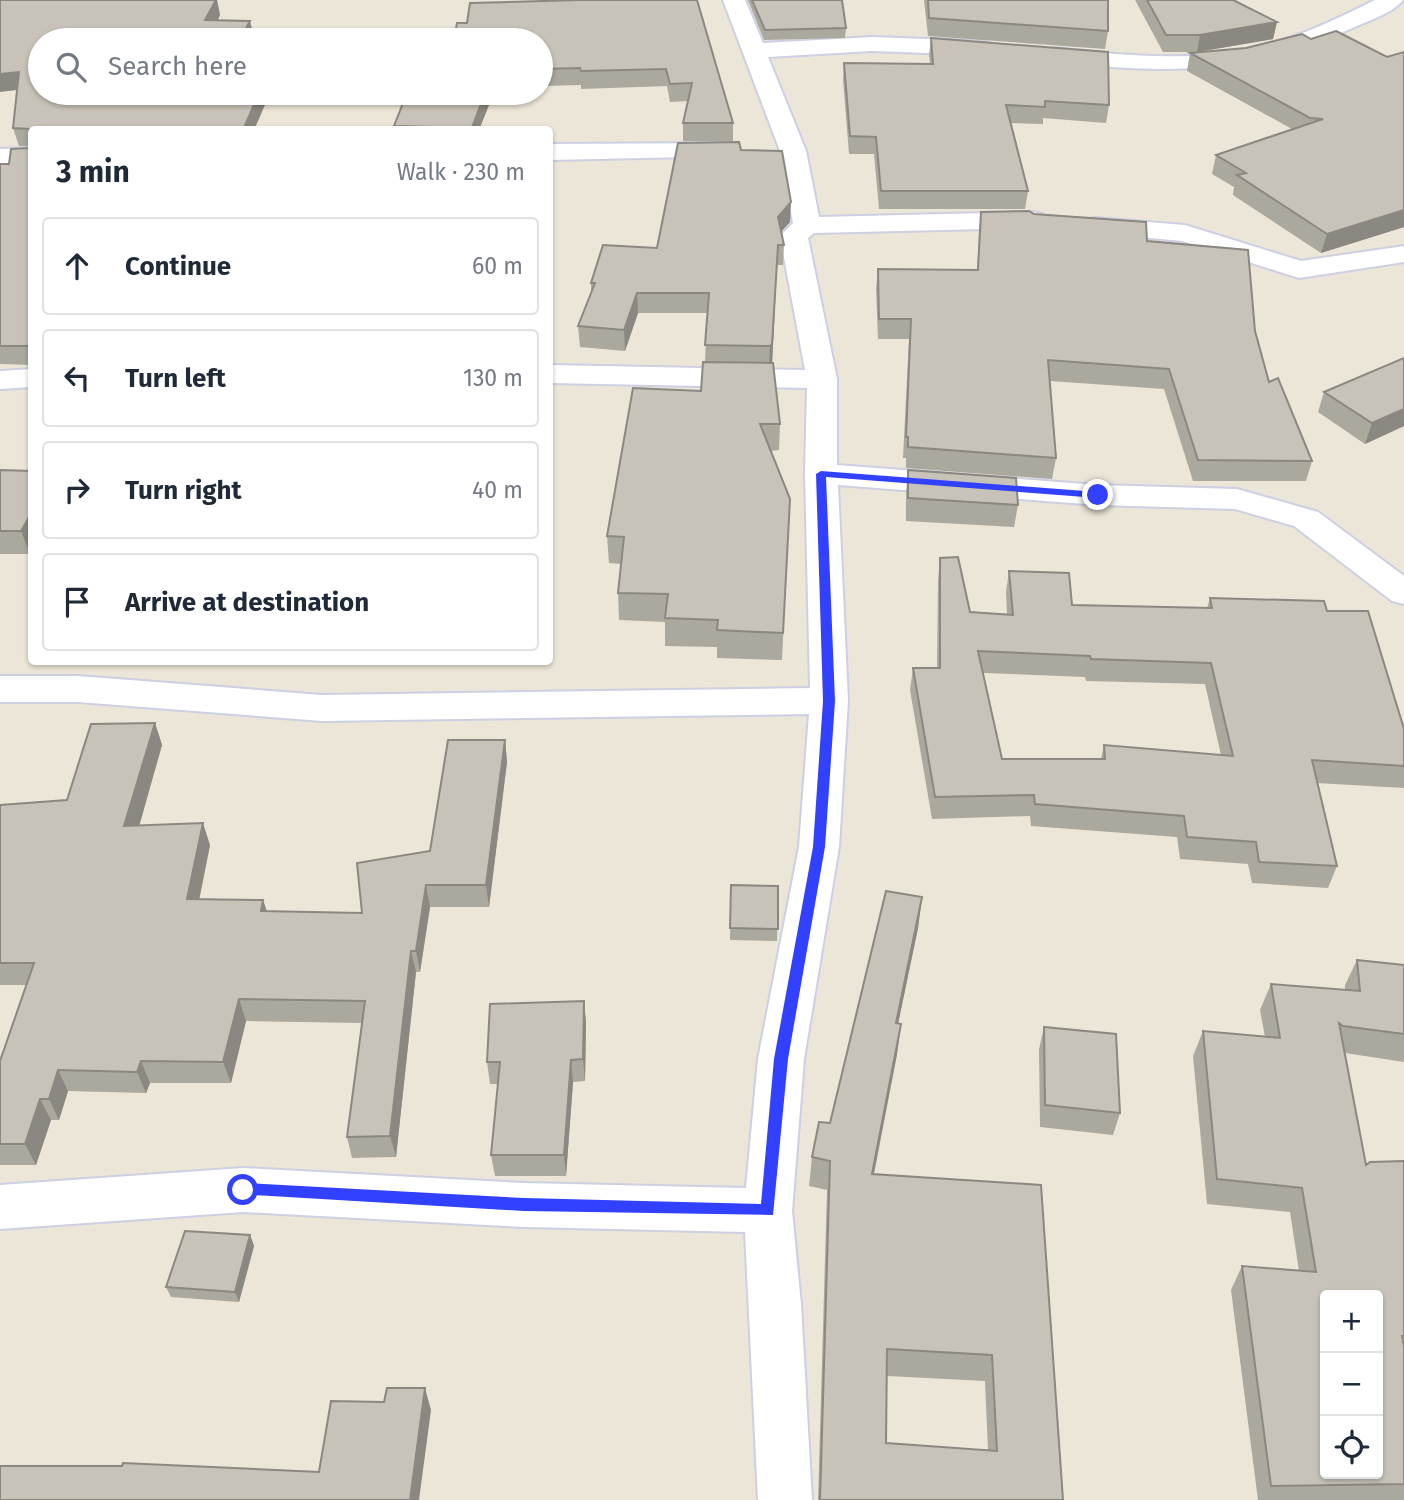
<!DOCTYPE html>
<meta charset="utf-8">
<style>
:root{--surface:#fff;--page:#f6f6f7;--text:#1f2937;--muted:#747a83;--line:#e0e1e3}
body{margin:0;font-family:"Fira Sans",sans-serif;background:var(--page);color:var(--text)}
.controls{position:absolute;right:21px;bottom:21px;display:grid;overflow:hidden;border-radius:7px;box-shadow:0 2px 5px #0004}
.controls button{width:63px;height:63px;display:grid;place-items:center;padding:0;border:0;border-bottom:2px solid var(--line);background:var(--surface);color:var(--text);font:35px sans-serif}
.stop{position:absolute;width:21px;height:21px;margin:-16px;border:5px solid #3240ff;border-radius:50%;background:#fff}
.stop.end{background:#3240ff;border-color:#fff;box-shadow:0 2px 7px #0008}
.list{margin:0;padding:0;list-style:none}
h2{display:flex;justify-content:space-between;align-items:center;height:91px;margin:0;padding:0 28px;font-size:30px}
h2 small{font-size:23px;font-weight:400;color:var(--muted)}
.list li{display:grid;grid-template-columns:46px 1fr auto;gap:21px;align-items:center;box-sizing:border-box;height:98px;margin:0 14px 14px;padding:0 14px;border:2px solid var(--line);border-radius:7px}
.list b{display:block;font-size:26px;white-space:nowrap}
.list em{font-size:23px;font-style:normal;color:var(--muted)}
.icon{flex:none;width:38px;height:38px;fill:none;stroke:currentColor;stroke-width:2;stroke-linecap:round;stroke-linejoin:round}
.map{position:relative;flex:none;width:1404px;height:1500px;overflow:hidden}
.search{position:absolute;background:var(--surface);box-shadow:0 2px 5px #0004;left:28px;top:28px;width:525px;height:77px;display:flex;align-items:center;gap:18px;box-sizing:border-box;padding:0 24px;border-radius:38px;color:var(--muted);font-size:26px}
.panel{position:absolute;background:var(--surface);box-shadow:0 2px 5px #0004;left:28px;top:126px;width:525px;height:539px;border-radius:7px}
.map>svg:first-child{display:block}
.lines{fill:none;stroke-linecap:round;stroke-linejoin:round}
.minor-casing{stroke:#cdcfe3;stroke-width:4}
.minor{fill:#fff;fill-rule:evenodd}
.wall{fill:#aba89e;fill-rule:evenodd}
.shaded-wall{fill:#8b8881}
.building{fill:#c7c3b8;stroke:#8b8881;stroke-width:2;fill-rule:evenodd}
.route{fill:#3240ff}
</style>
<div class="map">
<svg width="1404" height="1500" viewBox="0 0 1404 1500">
<rect width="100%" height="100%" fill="#ece6d8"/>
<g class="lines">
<g class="minor-casing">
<g id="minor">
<path d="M723,0H745L763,43L872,37L981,41L989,43L993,48L989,53L981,55L872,51L768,57L806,151L819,217L1032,212L1042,214L1045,220L1042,226L1032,228L814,233L808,238L837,379V465L1098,485L1237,489L1318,512L1404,576V604L1392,601L1294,526L1235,509L1098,505L838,485L848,701L839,847L804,1059L792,1211L801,1304L812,1500H758L745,1232L524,1227L243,1212L0,1229V1185L243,1168L524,1183L746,1188L758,1059L799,847L809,714L322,721L78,702H0V676H78L322,695L810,688L805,474L807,388L550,383V365L805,370L780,236L793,223L780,151Z"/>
<path d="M1375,0H1403C1394,12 1371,20 1357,26C1252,75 1168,74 1055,62L1047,60L1043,55L1047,50L1055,48C1119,55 1186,62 1249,49C1293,40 1335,20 1375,0Z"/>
<path d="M728,143L737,146L741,151L737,156L550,160V144Z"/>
<path d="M32,148V164L0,165V149Z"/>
<path d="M1095,218L1185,225L1301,261L1404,246V262L1299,278L1182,241L1085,232L1081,226L1085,220Z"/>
<path d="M32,369V387L0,389V371Z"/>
</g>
</g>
<use href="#minor" class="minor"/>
</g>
<g class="wall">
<path d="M0,0H217L220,15L218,20L254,37L40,93H270L254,130H32V365L0,364V164H9L29,148V146H19L13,128L18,90Z"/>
<path d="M697,0L733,123V141H683V123L688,101L670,102L667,86L581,89V85L541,86V40L467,23Z"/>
<path d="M748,0H842L846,28L845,38L764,40Z"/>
<path d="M924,0H1108V31L1105,49L928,36Z"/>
<path d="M1135,0H1238L1235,1L1277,22L1273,39L1197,52H1163Z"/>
<path d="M931,38L1109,105L1106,123L1043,118V124L1010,123L1028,191L1025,209H879L874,154H849L843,80L844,63L930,64L929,55Z"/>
<path d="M1311,39L1387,57L1404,52V227L1321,253L1233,195L1234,187L1212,174L1216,155L1292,129L1187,71L1190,53L1246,48Z"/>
<path d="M394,126L479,130H394Z"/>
<path d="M741,150L790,222L781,232L784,245L783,265H777L772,363L780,424L779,450L771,451L790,499L782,660L717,658V647L665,646V622L619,620L618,593L621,564L609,563L607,536L701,391L705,362L707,313H638L625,351L580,347L578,326L591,293V283L657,248Z"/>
<path d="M981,212L1034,214L1147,241L1255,331L1269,382L1312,461L1306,481H1193L1164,389L1050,381L1056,458L1052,479L906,468V458H903L909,339H878L876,289L878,269L977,270L979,232Z"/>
<path d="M1404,358V426L1365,444L1318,412L1324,392Z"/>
<path d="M0,470L30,554H0Z"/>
<path d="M908,470L1018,505L1014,527L906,521V493Z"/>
<path d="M940,558L970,612L1007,614L1006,592L1009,571L1072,605L1207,608L1210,598L1327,611L1404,729V788L1317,783L1337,866L1328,888L1252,883L1248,864L1180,859L1177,837L1031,826L1030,816L932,819L910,690L913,668H937L938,580ZM983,673L1085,677L1086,681L1205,684L1221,755L1104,745L1101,759H1002Z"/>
<path d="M155,723L162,745L139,825L210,845L199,899L263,900L267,911L362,913L430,851L505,740L507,762L489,907H430L420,972H416L396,1157L352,1158L347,1137L362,1023L246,1021L231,1083H150L146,1093L68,1091L59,1120H51L36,1165H0V1060L26,985H0V805L67,800Z"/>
<path d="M731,885L778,886L777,941L730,940Z"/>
<path d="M922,897L918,928L898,1023L901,1024L897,1054L874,1174L1041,1185L1063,1500H818L827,1190L809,1186L812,1157L830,1123ZM887,1376L985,1381L988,1450L886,1443Z"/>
<path d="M1357,960L1404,965V1062L1345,1053L1366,1165L1404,1161V1500H1258L1231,1290L1242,1266L1299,1271L1290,1212L1207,1204L1193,1056L1203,1031L1265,1037L1260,1010L1271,984L1345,990V985Z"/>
<path d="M584,1001L586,1023L585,1081L573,1082L566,1176H495L491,1155L498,1084H490L487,1062Z"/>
<path d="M1044,1027L1120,1113L1113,1135L1040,1127L1039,1049Z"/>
<path d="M250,1235L254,1246L239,1302L171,1297L166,1287Z"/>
</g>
<g class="shaded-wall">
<path d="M216,0H217L220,15L209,36L205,20Z"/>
<path d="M250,21L254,37L252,40H239Z"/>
<path d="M1277,22L1273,39L1197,52L1200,35Z"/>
<path d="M19,72L25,89L0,92V74Z"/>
<path d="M259,93H270L254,130H243Z"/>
<path d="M485,93H494L479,130H471Z"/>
<path d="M791,202L790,222L777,236L778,217Z"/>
<path d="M1404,210V227L1321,253L1327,234Z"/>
<path d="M777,265L772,365L769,367L770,346Z"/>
<path d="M637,293L638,313L625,351L624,330Z"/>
<path d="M1404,409V426L1365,444L1372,423Z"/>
<path d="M32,512V550L30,554L21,531Z"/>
<path d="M155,723L162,745L133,848L124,826Z"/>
<path d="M505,740L507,762L489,907L486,885Z"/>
<path d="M203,823L210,845L195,921L187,899Z"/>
<path d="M426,885L430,907L420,972L416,951Z"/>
<path d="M922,897L918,928L892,1053L896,1023Z"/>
<path d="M263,900L270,922L261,911Z"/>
<path d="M411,951L416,972L396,1157L390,1136Z"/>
<path d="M239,999L246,1021L231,1083L223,1062Z"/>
<path d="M584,1001L586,1023L585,1081L583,1059Z"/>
<path d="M901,1024L897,1054L868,1203L872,1174Z"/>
<path d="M571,1060L573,1082L566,1176L564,1155Z"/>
<path d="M141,1061L150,1083L146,1093L137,1072Z"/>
<path d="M58,1070L68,1091L59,1120L49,1099Z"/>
<path d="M40,1099L51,1120L36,1165L25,1144Z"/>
<path d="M250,1235L254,1246L239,1302L235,1292Z"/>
<path d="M425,1388L431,1410L419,1500H410Z"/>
</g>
<g class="building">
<path d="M0,0H216L205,20L250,21L239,40H40V93H259L243,130H32V346H0V164H9L11,149L29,148V129L13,128L19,72L0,74Z"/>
<path d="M580,0H697L733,123H683L692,83L670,84L666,69L581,71L580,68L541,69V40H454L457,23H467L470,3Z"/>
<path d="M752,0H842L846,28L765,30Z"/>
<path d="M928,0H1108V31L929,18Z"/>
<path d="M1147,0H1233L1277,22L1200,35H1166Z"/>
<path d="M1336,31L1387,57L1404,52V210L1327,234L1237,175L1246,173L1216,155L1323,119L1310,118L1190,53L1246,48L1302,34L1311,39Z"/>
<path d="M931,38L1108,52L1109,105L1045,101V107L1006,105L1028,191H881L876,137L850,136L844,63L933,64Z"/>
<path d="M407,93H485L471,130H426L428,127L394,126Z"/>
<path d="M739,142L741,150L782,151L791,202L778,217L784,245H778L772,344L770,346L705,345L709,293H637L624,330L578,326L595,283H591L603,245L657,248L678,143Z"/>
<path d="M1029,211L1034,214L1146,222L1147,241L1248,250L1255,331L1269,382L1278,378L1312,461L1198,460L1169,369L1048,360L1056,458L908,447V437H906L911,319H879L878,269L978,270L981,212Z"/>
<path d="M1404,358V409L1372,423L1324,392Z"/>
<path d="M703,362L773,363L780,424H760L790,499L783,633L717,630L718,620L665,618L668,594L618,593L624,537L607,536L633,388L701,391Z"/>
<path d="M0,470L32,471V512L21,531H0Z"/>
<path d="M908,470L1016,478L1018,505L908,498Z"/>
<path d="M958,557L970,612L1013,615L1009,571L1069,573L1072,605L1212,608L1210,598L1324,601L1327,611H1368L1404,729V766L1312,760L1337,866L1259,862L1256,842L1187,837L1184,816L1035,804L1034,795L935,797L913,668H940V558ZM978,651L1090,656L1091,659L1211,663L1233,756L1104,745L1105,759H1002Z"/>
<path d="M155,723L124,826L203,823L187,899L263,900L261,911L362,913L357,863L430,851L448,740H505L486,885H426L416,951H411L390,1136L347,1137L365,1001L239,999L223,1062L141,1061L137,1072L58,1070L49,1099H40L25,1144H0V1061L34,963H0V805L67,800L91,724Z"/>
<path d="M731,885L778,886V929L730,928Z"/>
<path d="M886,891L922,897L896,1023L901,1024L872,1174L1041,1185L1063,1500H820L830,1161L812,1157L819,1122L830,1123ZM887,1349L992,1355L997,1451L886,1443Z"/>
<path d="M1357,960L1404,965V1034L1343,1026L1339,1023L1366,1165L1370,1162L1404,1161V1336H1402L1404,1346V1484L1271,1486L1242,1266L1316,1272L1302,1188L1217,1179L1203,1031L1280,1038L1271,984L1360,991ZM1325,1295H1378V1474H1325Z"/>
<path d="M584,1001L583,1059L571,1060L564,1155H491L500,1062H487L490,1004Z"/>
<path d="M1044,1027L1116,1034L1120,1113L1045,1105Z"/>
<path d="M185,1231L250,1235L235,1292L166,1287Z"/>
<path d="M387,1388H425L410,1500H0V1466H122L123,1463L319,1472L331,1401L384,1402Z"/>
</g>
<path class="route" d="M821,471L1098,492L1103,495L1098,498L826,477L835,701L825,847L788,1059L773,1215L524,1211L238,1194V1185L243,1183L524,1198L761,1204L774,1059L813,847L823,701L816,474Z"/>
</svg>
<div class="controls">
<button>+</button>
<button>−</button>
<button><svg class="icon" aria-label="locate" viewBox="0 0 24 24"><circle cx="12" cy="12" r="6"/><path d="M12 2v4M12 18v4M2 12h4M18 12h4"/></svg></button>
</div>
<div class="stop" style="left:243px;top:1190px"></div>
<div class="stop end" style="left:1098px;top:495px"></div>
<div class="search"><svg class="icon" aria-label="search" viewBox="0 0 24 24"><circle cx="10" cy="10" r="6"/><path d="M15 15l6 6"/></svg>Search here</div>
<section class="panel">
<h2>3 min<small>Walk · 230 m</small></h2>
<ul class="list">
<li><svg class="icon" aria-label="ahead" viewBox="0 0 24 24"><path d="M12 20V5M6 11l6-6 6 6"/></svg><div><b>Continue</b></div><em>60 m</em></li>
<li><svg class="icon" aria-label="left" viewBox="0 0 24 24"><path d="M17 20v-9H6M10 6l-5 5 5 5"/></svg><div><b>Turn left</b></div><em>130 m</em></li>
<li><svg class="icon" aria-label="right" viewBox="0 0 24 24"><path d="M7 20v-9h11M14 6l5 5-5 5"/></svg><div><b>Turn right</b></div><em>40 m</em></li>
<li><svg class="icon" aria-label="arrive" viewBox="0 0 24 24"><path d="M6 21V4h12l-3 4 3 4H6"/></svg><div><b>Arrive at destination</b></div></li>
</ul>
</section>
</div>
